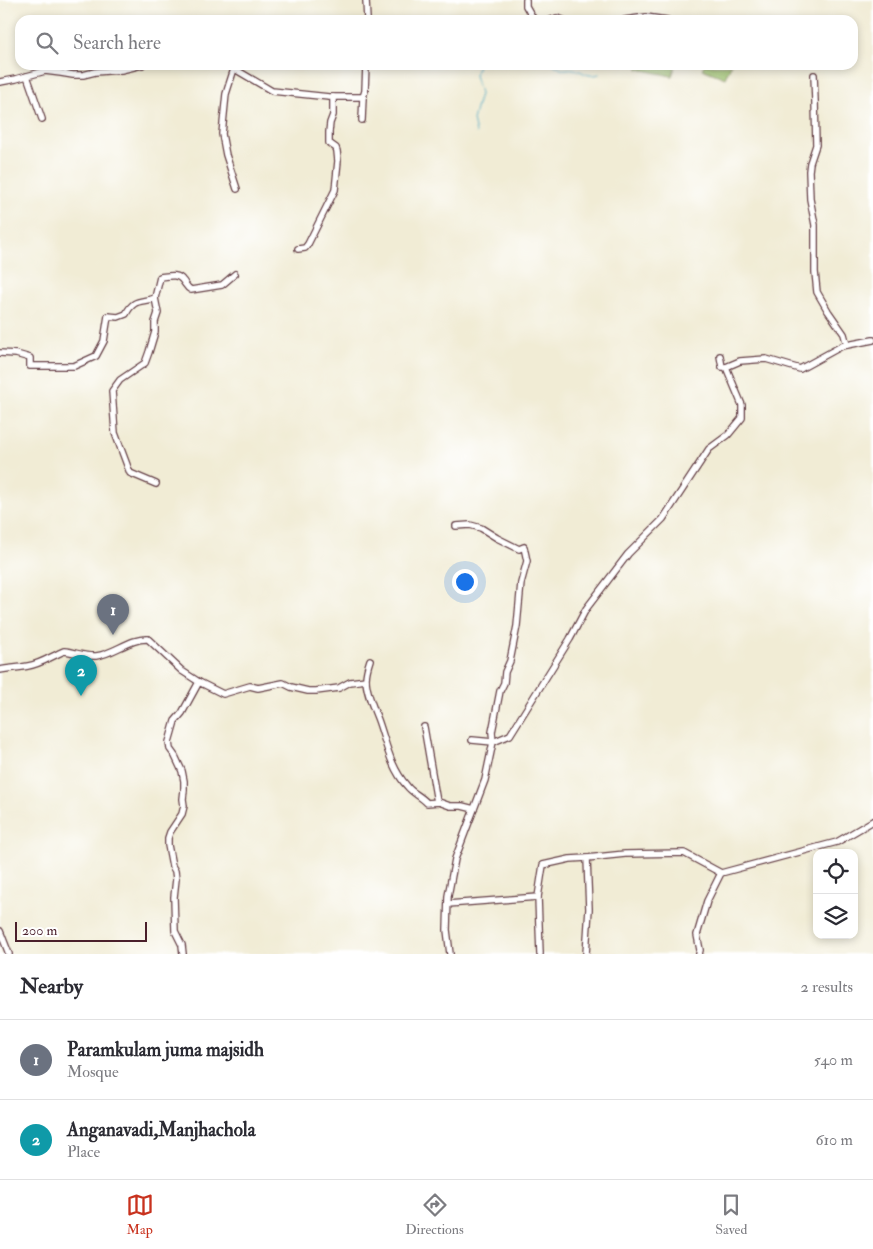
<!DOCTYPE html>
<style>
:root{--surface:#fff;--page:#f7f7f7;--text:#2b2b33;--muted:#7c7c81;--line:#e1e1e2;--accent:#c8321e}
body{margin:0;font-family:"IM FELL Double Pica",serif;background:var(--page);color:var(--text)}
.controls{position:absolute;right:15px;bottom:15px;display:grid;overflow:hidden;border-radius:10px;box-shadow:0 2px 8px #0003}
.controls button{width:45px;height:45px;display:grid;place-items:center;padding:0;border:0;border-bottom:1px solid var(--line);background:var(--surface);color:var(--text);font:25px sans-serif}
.scale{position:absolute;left:15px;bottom:12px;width:132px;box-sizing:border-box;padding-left:5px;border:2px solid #4a1f2b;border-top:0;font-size:14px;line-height:18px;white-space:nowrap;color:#4a1f2b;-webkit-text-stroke:4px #fff;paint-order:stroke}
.you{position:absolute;left:464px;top:581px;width:18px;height:18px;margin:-12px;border:4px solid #fff;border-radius:50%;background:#1a73e8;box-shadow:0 0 0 8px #1a73e833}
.badge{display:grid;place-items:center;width:32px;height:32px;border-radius:50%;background:var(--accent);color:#fff;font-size:16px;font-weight:700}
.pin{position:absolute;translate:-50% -41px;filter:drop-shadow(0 1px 2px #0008)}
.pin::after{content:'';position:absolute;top:26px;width:18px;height:15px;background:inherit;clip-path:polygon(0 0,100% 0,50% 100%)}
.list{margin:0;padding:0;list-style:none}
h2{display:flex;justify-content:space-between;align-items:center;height:65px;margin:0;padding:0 20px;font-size:21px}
h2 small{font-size:16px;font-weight:400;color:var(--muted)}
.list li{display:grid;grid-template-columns:32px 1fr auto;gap:15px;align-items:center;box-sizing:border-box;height:80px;padding:0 20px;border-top:1px solid var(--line)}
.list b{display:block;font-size:19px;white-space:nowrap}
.list p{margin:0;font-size:16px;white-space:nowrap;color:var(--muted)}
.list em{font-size:16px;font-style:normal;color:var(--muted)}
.icon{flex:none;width:28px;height:28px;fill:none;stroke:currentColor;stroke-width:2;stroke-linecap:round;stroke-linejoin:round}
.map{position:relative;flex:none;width:873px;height:954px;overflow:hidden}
.search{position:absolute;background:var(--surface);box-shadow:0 2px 8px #0003;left:15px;right:15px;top:15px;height:55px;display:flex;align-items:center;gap:12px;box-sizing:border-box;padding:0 18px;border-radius:15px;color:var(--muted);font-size:19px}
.sheet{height:225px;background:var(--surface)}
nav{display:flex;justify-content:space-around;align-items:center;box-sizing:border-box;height:70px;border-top:1px solid var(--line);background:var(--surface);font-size:14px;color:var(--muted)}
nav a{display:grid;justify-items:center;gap:2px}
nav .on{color:var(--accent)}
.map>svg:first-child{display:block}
.green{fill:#9bc06a;stroke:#72704a}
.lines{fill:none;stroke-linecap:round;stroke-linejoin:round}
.stream{stroke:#48aac7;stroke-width:1}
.minor-casing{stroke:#633e44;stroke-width:8}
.minor{stroke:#fff;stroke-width:5.5}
</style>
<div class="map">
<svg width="873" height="954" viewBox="0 0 873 954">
<rect width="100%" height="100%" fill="#fff"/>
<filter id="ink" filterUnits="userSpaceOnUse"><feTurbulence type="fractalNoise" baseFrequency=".02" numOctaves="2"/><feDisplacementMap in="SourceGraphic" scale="10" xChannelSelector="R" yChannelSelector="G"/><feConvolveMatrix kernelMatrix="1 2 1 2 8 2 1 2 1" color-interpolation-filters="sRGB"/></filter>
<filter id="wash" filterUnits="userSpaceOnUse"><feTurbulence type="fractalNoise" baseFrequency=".0096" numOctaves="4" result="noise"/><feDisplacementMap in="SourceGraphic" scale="20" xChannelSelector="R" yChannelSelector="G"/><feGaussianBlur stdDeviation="1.12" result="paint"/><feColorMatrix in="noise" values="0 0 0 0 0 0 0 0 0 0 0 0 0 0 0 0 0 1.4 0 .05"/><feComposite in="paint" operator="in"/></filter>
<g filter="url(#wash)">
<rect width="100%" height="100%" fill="#f1ecd5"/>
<g class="green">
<path d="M638,65H676L672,76L638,69Z"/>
<path d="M704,65H731L725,78L702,69Z"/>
</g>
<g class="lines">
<g class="stream">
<path d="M554,65L559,67L560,69C565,70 569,68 574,69C584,71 586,78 599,74"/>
<path d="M476,133L473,120L480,94L475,75L478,65"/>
</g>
</g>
</g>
<g filter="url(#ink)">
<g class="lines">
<g class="minor-casing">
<g id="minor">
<path d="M366,0L367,20"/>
<path d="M526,0V6L534,20"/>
<path d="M551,20L557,18L563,20"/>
<path d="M625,20L646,17L667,20"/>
<path d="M228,65L272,91L329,97H363L365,91L366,65"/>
<path d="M234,69L226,94L222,134L226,155L237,189"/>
<path d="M814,75L815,101L816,145L810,163L809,171L810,199L815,225V272L817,292L828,311L844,334L847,345"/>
<path d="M27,76L42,119"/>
<path d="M0,82L16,79L45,71L61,73L73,75H83L95,72L121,70L142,65"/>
<path d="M362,120L363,97"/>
<path d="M298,249L305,248L308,244L335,190L338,161L337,151L336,148L329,143V132L330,123L333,115V97"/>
<path d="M0,353L16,354L30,358V366H74L96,356L104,341L108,316L118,317L126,314C134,298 141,303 155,298"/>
<path d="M720,356L722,367H726"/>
<path d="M156,484L130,473L115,433L112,391L120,380L145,363L149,352L155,332V322L158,313L155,298L160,277C168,276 178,273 183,281C186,285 187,288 191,290L222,285L235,274"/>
<path d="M456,526L470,525L481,528L497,538L519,549L524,547L527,561L521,583L517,626L510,661L505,672L504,683L500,691L494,722L492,732L493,742L472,740"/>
<path d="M370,660C368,666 366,673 366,679C366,692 373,707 378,720C386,742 390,767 407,786C412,793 421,796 427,803L439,802L450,806H462L474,809"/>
<path d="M0,670C9,668 18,668 28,666C41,664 52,656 64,651C75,652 85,657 96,656C114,654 130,638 148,639L182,671L199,682"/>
<path d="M424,727L437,802"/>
<path d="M538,897L540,954"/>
<path d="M448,904L538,897L543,865L570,859L587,858L625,854L684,853L721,873"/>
<path d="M0,931L9,954"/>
<path d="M183,954L182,945L175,931L174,897L176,879L175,871L172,866L168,845V838L170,832L182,814L184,806L183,799L184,790V781L182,771L175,756L170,749L169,742L175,721L182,713L199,682L223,694L250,686L258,688L283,683L291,687L308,691H316L339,688L350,682L366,680"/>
<path d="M450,954L447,930L448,896L455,859L485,780L493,742L510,735L570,639L586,609L628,554L663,519L709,449L728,435L742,418V405L726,367L740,361L766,359L800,369L842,346L873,340"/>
<path d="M586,954L589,909L587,858"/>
<path d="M699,954L700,950L697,935L707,901L721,873L837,842L873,821"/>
</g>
</g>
<use href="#minor" class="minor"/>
</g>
</g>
</svg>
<div class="controls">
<button><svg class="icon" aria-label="locate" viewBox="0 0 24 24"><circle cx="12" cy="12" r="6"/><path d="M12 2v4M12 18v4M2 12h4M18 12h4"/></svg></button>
<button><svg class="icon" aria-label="layers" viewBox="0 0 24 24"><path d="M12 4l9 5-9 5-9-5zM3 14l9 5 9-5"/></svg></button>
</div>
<div class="scale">200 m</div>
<div class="you"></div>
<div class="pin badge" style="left:113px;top:635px;background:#6b7280">1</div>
<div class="pin badge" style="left:81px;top:696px;background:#0f9aa8">2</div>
<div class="search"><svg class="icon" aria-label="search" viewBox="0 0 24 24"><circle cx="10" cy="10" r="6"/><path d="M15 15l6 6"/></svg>Search here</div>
</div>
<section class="sheet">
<h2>Nearby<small>2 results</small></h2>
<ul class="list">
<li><span class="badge" style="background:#6b7280">1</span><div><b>Paramkulam juma majsidh</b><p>Mosque</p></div><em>540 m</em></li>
<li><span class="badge" style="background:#0f9aa8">2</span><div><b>Anganavadi,Manjhachola</b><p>Place</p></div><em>610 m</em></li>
</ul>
</section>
<nav>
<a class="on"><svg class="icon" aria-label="map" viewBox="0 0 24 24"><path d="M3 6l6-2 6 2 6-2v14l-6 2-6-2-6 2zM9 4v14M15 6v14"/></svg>Map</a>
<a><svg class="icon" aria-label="directions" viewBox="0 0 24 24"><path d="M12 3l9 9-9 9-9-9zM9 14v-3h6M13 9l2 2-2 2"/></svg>Directions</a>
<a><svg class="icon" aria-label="saved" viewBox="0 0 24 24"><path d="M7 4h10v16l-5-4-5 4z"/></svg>Saved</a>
</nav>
